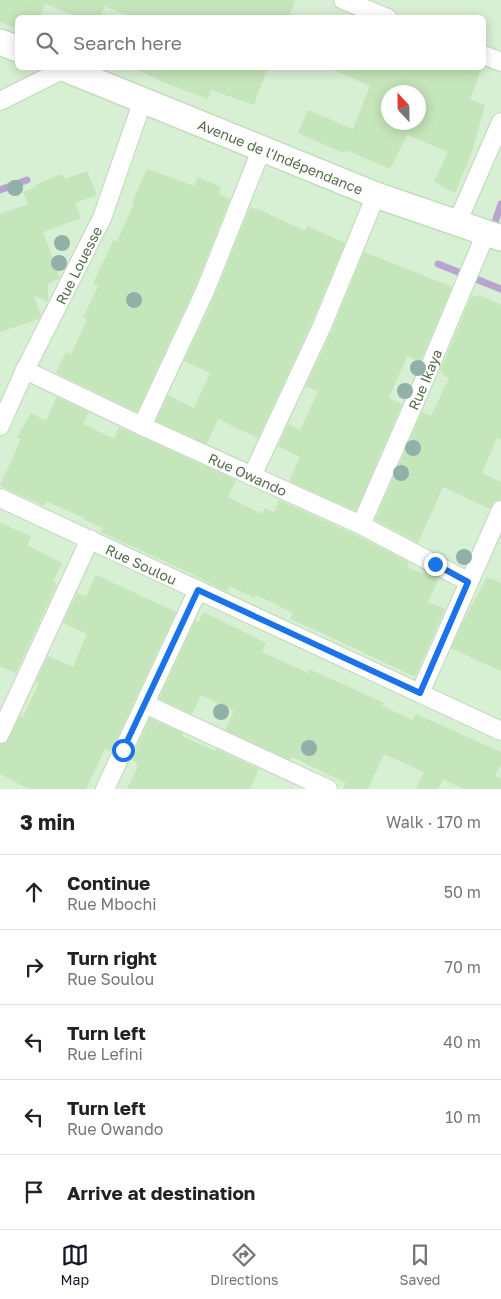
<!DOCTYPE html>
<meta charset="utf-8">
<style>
:root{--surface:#fff;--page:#f6f6f6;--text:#222;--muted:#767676;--line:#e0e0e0;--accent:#111827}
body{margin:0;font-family:"Golos Text",sans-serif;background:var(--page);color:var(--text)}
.compass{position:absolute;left:381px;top:85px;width:45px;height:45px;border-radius:50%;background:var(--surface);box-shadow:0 2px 12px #0003;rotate:338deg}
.stop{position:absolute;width:15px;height:15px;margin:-11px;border:4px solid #1a73e8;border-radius:50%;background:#fff}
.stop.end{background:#1a73e8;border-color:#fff;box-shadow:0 1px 5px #0008}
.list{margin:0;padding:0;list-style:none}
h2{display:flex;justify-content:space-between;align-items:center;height:65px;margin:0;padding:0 20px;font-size:21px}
h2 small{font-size:16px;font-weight:400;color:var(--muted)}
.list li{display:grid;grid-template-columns:32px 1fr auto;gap:15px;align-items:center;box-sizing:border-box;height:75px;padding:0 20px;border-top:1px solid var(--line)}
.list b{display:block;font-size:19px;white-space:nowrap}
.list p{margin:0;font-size:16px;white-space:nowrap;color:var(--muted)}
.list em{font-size:16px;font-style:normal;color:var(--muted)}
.icon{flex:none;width:28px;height:28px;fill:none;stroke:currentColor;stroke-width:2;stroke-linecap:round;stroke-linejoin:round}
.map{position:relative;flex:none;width:501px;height:789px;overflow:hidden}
.search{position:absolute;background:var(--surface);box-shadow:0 2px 12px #0003;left:15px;right:15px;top:15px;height:55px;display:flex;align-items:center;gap:12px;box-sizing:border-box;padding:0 18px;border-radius:8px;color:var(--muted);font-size:19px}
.sheet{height:440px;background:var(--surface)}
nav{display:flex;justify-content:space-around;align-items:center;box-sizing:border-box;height:70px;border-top:1px solid var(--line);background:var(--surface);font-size:14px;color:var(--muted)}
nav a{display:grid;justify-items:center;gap:2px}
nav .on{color:var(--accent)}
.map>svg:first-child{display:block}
.residential{fill:#d7efd3;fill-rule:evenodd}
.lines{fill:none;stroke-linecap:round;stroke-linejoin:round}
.stream{stroke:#b9a3cf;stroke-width:7}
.building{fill:#c5e5ba;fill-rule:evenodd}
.street-casing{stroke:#c1d7bc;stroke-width:20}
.secondary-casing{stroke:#c3ddbd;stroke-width:28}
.street{stroke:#fff;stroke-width:18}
.secondary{stroke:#fff;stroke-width:25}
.tree{fill:#90b0a8}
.route{stroke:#1a73e8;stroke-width:6}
.labels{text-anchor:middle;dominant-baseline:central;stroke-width:4;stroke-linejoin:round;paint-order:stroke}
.street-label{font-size:14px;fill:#576d4d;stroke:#eafce9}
</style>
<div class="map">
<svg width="501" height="789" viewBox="0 0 501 789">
<rect width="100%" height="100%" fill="#e5f9e4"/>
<path class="residential" d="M0,0H501V789H0ZM18,18H484V68H18ZM388,92H418V122H388Z"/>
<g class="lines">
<g class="stream">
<path d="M0,190L27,180"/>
<path d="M499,229L495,222L501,204"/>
<path d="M438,264L501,289"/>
</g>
</g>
<g class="building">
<path d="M0,0H295L289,18H133L105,6L100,18H81L45,4L40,18H18L17,28L0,22Z"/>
<path d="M134,68H267L254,105L211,90L208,99L163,82Z"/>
<path d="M330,68H482L470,99L485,105L472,152L455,193L434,182L448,152L407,135L390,169L346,150L344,153L298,133L308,110L353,129L370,86ZM388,92H418V122H388Z"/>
<path d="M147,169L194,186L198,177L221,187L218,194L230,199L195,287L137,412L56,373L66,352L71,354L87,320L83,318L98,286L93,284L114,239L116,243L134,204L132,203L134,199L133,200Z"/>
<path d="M87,171L97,195L75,203L81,218L43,232L60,278L48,284V302L34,296L41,315L39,319L0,332V214L28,204L23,192L37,187L35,185L62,174L65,179Z"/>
<path d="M250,207L257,210L258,209L305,231L307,226L345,243L312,322L258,438L218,419L207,444L156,421L168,395L194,408L210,373L184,361L215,295Z"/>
<path d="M364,252L452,287L420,362L407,356L389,398L402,404L356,511L289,481L300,457L278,446L288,424L300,430L318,392L306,386L332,330Z"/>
<path d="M472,295L478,297L479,295L501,305V440L497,438L482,473L501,482V500L494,502L490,509L443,487L418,543L375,520L422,412L431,416L449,378L443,375L444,373L440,371Z"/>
<path d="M57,397L89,412L83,424L114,439L119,427L236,480L228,497L262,514L265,508L274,512L279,500L356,535L409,562L407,567L438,580L428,602L445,609L415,677L322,633L290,619L293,613L275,604L256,595L254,598L230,586L227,592L192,574L101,532L103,528L83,519L84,518L46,501L44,506L0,486L21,439L17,437L31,413L46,421Z"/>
<path d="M0,523L31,536L27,545L62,563L53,582L57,584L16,673L0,666Z"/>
<path d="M96,575L176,612L111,751L105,748L86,789H29L0,774V744L6,742L20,716L23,717L39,683L36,682L48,656L73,667L87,634L63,623L77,593L86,597Z"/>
<path d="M487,577L501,583V671L451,648L465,618Z"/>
<path d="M203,612L266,643L262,652L308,673L309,669L384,703L382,706L413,720L416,714L501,752V765L495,776L501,779V789H464L443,779L438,789H416L424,772L384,754L368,789H343L346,783L292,757L290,760L225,730L234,711L201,695L192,714L159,699L195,621L199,622Z"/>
<path d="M150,718L183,733L182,736L215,751L216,749L259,769L250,789H127L138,766L136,765L137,762L131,760Z"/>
</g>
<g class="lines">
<g class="street-casing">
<g id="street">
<path d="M343,0L388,18"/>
<path d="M484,55L501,62"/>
<path d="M0,101L66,68"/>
<path d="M457,223L501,122"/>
<path id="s1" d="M25,370L142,426L361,525L469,582"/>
<path id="s2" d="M0,426L25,370L102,218L143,100"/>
<path d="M142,426L205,291L262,148"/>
<path d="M252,476L322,326L376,195"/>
<path id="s3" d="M0,498L501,731"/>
<path id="s4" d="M361,525L420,390L486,233"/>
<path d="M420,693L501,510"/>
<path d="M145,704L328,789"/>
<path d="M0,734L90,539"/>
<path d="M105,789L198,590"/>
</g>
</g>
<g class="secondary-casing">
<g id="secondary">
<path d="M0,42L18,49"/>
<path id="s5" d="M63,68L376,195L501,238"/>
</g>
</g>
<use href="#street" class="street"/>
<use href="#secondary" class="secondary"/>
</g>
<g class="tree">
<circle cx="15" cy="188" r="8"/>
<circle cx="62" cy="243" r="8"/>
<circle cx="59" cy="263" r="8"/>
<circle cx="134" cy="300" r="8"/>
<circle cx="418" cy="368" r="8"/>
<circle cx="405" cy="391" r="8"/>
<circle cx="413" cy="448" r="8"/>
<circle cx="401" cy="473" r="8"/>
<circle cx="464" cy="557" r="8"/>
<circle cx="221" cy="712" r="8"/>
<circle cx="309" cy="748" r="8"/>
</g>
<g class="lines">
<path class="route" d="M123,750L198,590L420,693L468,582L435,564"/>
</g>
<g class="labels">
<g class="street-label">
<text stroke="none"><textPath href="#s5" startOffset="235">Avenue de l'Indépendance</textPath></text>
<text stroke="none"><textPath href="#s2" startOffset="179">Rue Louesse</textPath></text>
<text stroke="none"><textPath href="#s4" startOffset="159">Rue Ikaya</textPath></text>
<text stroke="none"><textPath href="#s1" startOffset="246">Rue Owando</textPath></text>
<text stroke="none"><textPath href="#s3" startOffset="156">Rue Soulou</textPath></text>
</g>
</g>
</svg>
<svg class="compass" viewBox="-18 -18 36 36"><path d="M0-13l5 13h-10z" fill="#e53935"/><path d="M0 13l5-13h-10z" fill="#767676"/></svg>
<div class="stop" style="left:123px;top:750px"></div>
<div class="stop end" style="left:435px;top:564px"></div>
<div class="search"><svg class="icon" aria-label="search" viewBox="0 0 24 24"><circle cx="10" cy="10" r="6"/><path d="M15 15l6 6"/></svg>Search here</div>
</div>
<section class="sheet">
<h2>3 min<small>Walk · 170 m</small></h2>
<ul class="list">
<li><svg class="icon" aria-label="ahead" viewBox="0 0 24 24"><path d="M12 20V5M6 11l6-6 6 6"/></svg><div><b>Continue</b><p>Rue Mbochi</p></div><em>50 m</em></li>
<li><svg class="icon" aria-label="right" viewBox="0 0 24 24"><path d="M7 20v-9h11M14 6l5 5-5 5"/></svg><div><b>Turn right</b><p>Rue Soulou</p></div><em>70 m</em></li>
<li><svg class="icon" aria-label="left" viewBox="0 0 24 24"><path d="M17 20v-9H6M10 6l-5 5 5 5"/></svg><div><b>Turn left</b><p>Rue Lefini</p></div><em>40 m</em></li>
<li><svg class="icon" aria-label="left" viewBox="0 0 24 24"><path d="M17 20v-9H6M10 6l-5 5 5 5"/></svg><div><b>Turn left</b><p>Rue Owando</p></div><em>10 m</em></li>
<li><svg class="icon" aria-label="arrive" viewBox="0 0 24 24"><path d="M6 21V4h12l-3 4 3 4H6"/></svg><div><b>Arrive at destination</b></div></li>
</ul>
</section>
<nav>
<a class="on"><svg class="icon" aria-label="map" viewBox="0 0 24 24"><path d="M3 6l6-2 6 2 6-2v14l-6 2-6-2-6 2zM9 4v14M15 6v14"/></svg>Map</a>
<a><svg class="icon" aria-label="directions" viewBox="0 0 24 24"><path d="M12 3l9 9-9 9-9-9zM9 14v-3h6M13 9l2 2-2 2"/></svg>Directions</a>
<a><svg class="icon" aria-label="saved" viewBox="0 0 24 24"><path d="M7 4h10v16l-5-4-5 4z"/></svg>Saved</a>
</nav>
